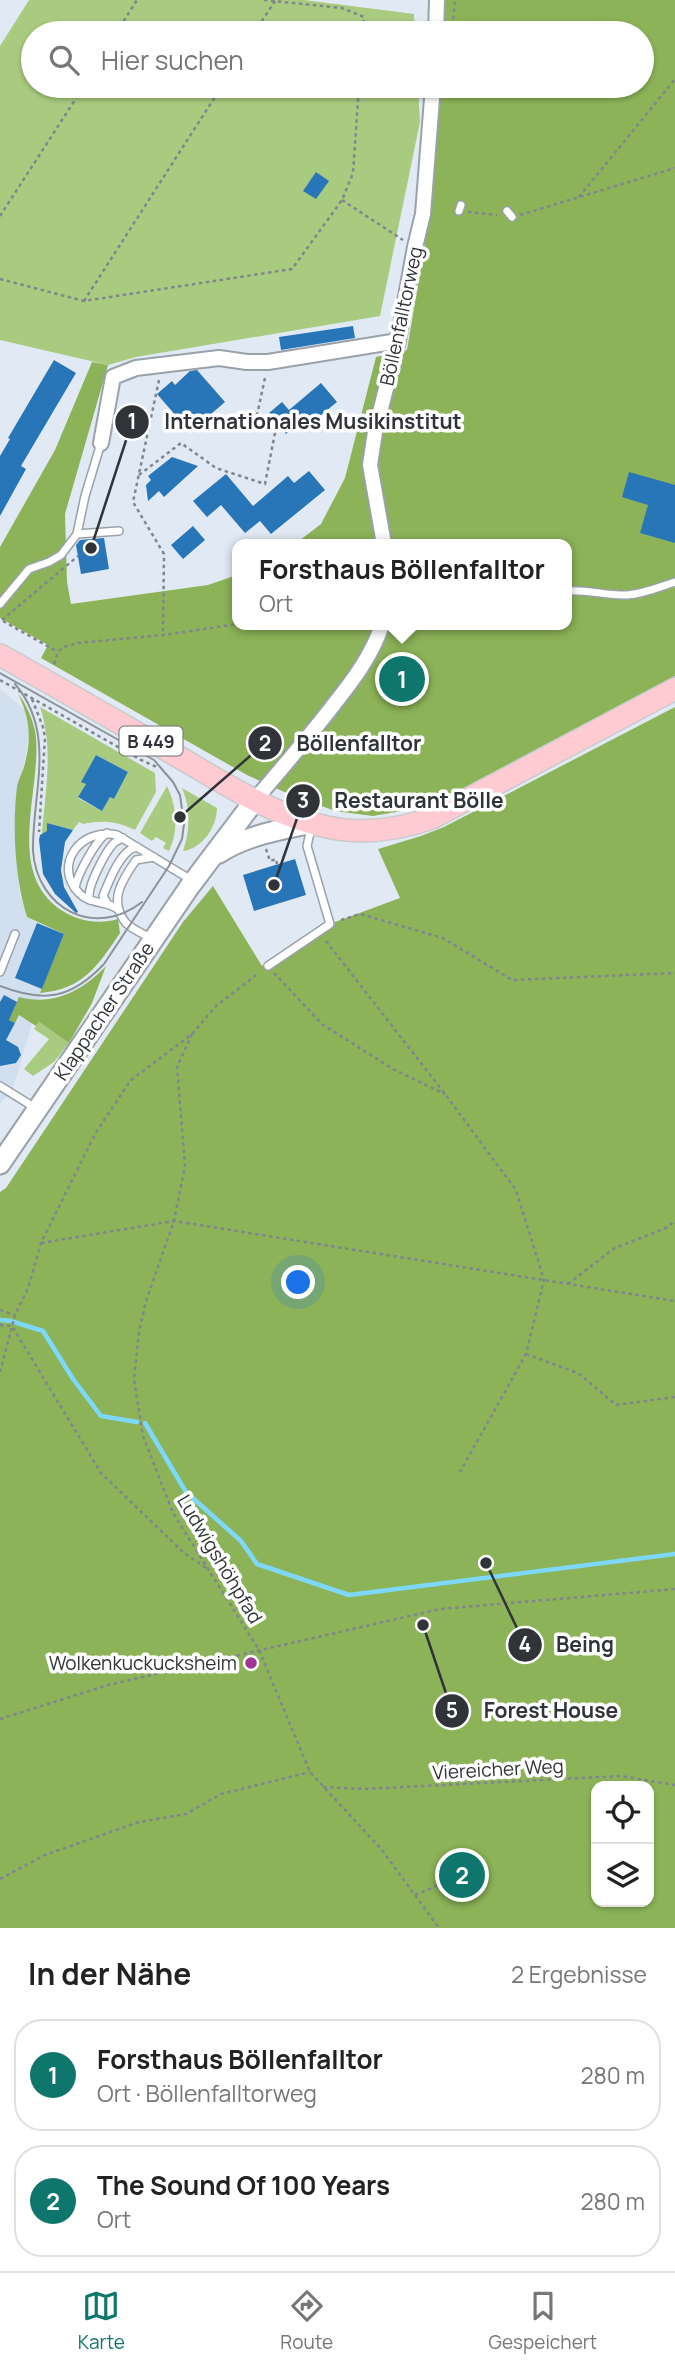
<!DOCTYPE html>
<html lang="de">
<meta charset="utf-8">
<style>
:root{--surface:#fff;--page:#f6f6f6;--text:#222;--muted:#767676;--line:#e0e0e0;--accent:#0f766e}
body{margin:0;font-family:Manrope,sans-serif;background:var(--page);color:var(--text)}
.controls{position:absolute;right:21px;bottom:21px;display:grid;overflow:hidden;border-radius:14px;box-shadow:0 2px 5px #0004}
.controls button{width:63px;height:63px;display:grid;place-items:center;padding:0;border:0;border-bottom:2px solid var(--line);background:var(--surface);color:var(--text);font:35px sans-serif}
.you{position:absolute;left:299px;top:1283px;width:24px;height:24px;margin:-18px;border:5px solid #fff;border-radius:50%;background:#1a73e8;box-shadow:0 0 0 10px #1a73e833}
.badge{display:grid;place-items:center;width:46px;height:46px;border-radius:50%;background:var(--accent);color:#fff;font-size:23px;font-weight:700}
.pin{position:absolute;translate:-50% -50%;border:4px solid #fff;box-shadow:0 2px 7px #0006}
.popup{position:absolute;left:232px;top:539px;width:340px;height:91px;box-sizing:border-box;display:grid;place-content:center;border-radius:14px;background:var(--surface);filter:drop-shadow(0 2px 5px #0005);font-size:23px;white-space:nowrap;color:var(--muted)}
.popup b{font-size:26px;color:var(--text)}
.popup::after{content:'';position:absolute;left:50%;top:100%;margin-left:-14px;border:14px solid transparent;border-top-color:var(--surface)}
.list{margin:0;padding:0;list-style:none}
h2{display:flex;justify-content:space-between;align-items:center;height:91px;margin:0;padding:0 28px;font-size:30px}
h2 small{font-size:23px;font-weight:400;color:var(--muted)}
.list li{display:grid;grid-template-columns:46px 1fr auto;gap:21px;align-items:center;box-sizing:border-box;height:112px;margin:0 14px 14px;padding:0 14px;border:2px solid var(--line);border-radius:28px}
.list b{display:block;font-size:26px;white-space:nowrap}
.list p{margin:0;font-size:23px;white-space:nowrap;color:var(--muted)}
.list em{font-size:23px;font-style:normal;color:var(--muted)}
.icon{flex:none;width:38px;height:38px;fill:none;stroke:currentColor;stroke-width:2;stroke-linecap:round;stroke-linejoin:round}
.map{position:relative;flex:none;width:675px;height:1928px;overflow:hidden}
.search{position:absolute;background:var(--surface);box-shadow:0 2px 5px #0004;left:21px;right:21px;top:21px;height:77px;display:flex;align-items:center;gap:18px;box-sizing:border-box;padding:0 24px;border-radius:38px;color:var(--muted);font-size:26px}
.sheet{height:343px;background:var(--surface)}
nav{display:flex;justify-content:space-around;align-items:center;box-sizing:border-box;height:98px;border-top:2px solid var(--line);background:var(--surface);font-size:19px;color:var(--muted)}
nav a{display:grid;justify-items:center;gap:4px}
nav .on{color:var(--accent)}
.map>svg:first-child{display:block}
.built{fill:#d1dfee}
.green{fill:#a9cb7f;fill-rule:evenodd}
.forest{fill:#8cb358;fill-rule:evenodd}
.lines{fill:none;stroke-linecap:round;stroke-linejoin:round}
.stream{stroke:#7ed8fe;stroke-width:4.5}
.building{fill:#2875b7}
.service-casing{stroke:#99a2aa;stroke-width:10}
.minor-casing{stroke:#99a2aa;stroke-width:18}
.secondary-casing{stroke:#99a2aa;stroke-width:23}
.primary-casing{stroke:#c9cacb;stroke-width:24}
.path{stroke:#80868d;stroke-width:2.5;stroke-dasharray:3.5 3.5;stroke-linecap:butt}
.service{stroke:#fff;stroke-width:7}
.minor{stroke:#fff;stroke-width:14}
.secondary{stroke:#fff;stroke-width:19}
.primary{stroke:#fecbd3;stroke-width:21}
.tram{stroke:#8c9299;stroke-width:2}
.poi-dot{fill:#a03596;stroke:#fff;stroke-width:2.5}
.labels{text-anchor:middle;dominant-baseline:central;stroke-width:7;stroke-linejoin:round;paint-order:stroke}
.shield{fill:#fff;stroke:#6e7073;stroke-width:2}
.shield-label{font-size:18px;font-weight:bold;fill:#303337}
.street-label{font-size:19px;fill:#303337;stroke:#fff}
.poi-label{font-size:19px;fill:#303337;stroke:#fff;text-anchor:end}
.leader{fill:none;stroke:#303337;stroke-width:2.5}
.callout-dot{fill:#303337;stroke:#fff;stroke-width:2.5}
.mark-label{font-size:21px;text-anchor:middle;font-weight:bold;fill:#fff}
.callout-label{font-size:21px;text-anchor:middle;font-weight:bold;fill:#303337;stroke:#fff;stroke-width:7;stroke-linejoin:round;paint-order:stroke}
</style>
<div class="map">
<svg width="675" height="1928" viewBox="0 0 675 1928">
<rect width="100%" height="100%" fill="#e1eaf4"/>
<path class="built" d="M0,689L25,710L30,728L24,766L18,785L16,805V853L20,894L27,917L37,923L64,934L42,989L12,1092L0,1103Z"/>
<g class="green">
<path d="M29,0H304L414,14L415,33H33V86H418L420,122L380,316L136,357L108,365L0,340V46Z"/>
<path d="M40,707L155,773L156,792L135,830C116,821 103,820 83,824L79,822L73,830L47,823V834H42C45,792 54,748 40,707ZM96,755L128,772L114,799L110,797L102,811L78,798L86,784L82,781Z"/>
<path d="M167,786C177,808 179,829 169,851L163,848L166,843L156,837L152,841L140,833Z"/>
<path d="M182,788L217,808C217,827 202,849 183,851C190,831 191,808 182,788Z"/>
<path d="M39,1022L69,1043L54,1062L33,1076L24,1069L49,1039L34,1029Z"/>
</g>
<g class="forest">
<path d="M444,0H675V676L430,806L373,816L335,811L282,791L247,775L41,658L48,645L0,618V547L55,450L92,362L108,365L65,514L67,582L71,604L208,585L237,575L238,625H566V544H295L321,524L345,478L376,357L407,350L431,207L439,86H642V33H442Z"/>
<path d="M18,693C27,706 34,721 36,737C41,794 3,877 66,913C82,922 101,924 118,919L120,933C97,967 83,989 40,993L64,934L27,917C15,878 12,828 17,787C18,780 22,774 24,767C32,738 30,719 18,693Z"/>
<path d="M675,707V1928H0V1192L6,1188L183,922L213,886L262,966L327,925L400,898L378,849L421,836L444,827ZM596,1786H649V1902H596Z"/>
<path d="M106,966L92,1003L69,1043L39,1022L36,1026L19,1015L15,1023L9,1020L19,997C54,1006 82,991 106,966Z"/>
</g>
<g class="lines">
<g class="stream">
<path d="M0,1320L11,1321"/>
<path d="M14,1322L43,1331L73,1379L101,1416L137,1422"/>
<path d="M145,1423L186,1492L241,1541L257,1564L349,1595L675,1554"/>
</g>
</g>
<g class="building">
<path d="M316,172L329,181L316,199L303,191Z"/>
<path d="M353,326L355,338L281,350L279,337Z"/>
<path d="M54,360L76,373L21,466L26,469L0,516V456L10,439L8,438Z"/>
<path d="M197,370L225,402L190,432L157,394L172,381L175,385L190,371Z"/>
<path d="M321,383L337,402L304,429L299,423L286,434L269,413L282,402L289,410Z"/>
<path d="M172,457L198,466L164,497L159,491L148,501L146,485L151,480L148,476Z"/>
<path d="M309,471L325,490L271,534L260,521L245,533L221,505L207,517L193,501L226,474L253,506L288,476L294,483Z"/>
<path d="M629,472L675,485V543L640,533L648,505L622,497Z"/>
<path d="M193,526L205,540L183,559L171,545Z"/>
<path d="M104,538L109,569L81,574L76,545L80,540Z"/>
<path d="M399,667L416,679L406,692L389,679Z"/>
<path d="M96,755L128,772L114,799L110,797L102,811L78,797L86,784L81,782Z"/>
<path d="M47,823L73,830L65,842L61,870L64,887L78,912L76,913L55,894L43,874L39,840L40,835L47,831Z"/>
<path d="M295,859L306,895L254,911L243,875Z"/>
<path d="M37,923L64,934L42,989L15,978Z"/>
<path d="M4,995L17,1002L9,1020L15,1023L6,1040L18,1047L21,1055L16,1063L0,1066V1002Z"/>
</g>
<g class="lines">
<g class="service-casing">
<g id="service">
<path d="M459,211L461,205"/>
<path d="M507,211L512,217"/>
<path d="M77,534L119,531"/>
<path d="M566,591C587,589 607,596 627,595C644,594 659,587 675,582"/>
<path d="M0,604L29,569L49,562L61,555L77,534L85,496L101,443"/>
<path d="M75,888C77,875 96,840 107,833"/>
<path d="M90,900C85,890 105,853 113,844C117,840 119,840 123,838"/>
<path d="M107,903L103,896C109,881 121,849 137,847"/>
<path d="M119,910C107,900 90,905 79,893C52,865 81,827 117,835L193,881"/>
<path d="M151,938C143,934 132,929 126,923C108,901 122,880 136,860L154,857"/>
<path d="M268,966L330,924L307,846L312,824"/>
<path d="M0,972L15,934"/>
<path d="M0,1086L37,1109"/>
</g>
</g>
<g class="minor-casing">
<g id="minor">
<path d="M436,33L437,0"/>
<path d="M101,443L113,377L136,368L219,358L247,362H268L398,341"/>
<path d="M384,544L370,465L375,432L398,341L415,247L423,214L433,86"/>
<path d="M255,800C282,768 309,737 335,703C354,679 372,655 382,625"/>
</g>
</g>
<g class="secondary-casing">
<g id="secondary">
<path d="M219,853C247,835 280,830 312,823"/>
<path d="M0,1164L190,886L255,800"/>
</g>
</g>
<g class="primary-casing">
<path id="primary" d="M0,655C59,688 118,722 177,756C224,783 273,816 327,827C363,835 398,830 432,818L675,689"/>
</g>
<g class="path">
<path d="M264,0L342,8L364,17L363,33"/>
<path d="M116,33L137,0"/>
<path d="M254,33L275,1"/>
<path d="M452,33L455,0"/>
<path d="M579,197L675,79"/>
<path d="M342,200L403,240"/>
<path d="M468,212L497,215"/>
<path d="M520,215L675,168"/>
<path d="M0,216L84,86"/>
<path d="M0,279L84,301L292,269L342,200L353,173L359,86"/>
<path d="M84,301L222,86"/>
<path d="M159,380L133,502L164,554L163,635"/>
<path d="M139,475L181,443L216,468L265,484L275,433L257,415L265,378"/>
<path d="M2,620L78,556"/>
<path d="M3,621L58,652"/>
<path d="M54,664L58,652L63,647L78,643L163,635L238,624"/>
<path d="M0,680L141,760L159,768"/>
<path d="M32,699L43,727L45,737L39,832"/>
<path d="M266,849L270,861L276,859L277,864"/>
<path d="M341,920L360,914L443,938L512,980L675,973"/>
<path d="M326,941L445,1094L516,1190L544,1280L526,1354L460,1472"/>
<path d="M274,973L322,1024L393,1069L445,1094"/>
<path d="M192,1034L177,1067L185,1166L174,1221L146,1301L139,1332L134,1379L143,1436L173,1513L259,1650L310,1772L382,1850L439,1928"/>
<path d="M41,1243L174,1221L675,1301"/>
<path d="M568,1284L613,1249L668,1227L675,1220"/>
<path d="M0,1310L15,1315"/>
<path d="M0,1325L12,1326L101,1473L184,1553L206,1568"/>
<path d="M526,1354L578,1373L616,1405L675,1397"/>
<path d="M0,1372L15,1315L28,1288L41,1243L95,1134L130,1081L192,1034L216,1006L259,973"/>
<path d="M0,1719L108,1685L440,1609L675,1589"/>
<path d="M323,1787L364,1789L621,1776L675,1785"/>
<path d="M0,1879L45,1855L139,1822L186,1814L221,1794L310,1772"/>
<path d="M415,1895L462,1875"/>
</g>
<use href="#service" class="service"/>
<use href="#minor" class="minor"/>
<use href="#secondary" class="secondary"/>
<use href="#primary" class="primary"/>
<g class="tram">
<path d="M0,673L154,760L173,782L180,795L184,824L182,839L169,866L104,964C71,999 44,1003 0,986"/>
<path d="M15,684C57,733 32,793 33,851C37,909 95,939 142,902"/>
</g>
</g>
<circle class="poi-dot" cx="251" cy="1663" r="7"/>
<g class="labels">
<rect class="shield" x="119.5" y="726.5" width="63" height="29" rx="5"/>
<g class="shield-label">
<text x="151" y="741">B 449</text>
</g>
<g class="street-label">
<text transform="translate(401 316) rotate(-78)">Böllenfalltorweg</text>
<text transform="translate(104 1011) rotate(-56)">Klappacher Straße</text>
<text transform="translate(220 1559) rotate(59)">Ludwigshöhpfad</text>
<text transform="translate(498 1769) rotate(-3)">Viereicher Weg</text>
</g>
<g class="poi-label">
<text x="237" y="1663">Wolkenkuckucksheim</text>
</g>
</g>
<path class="leader" d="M91 548L132 422M180 817L265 743M274 885L303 801M486 1563L525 1645M423 1625L452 1711"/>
<g class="callout-dot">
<circle cx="91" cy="548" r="7"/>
<circle cx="180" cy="817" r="7"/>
<circle cx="274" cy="885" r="7"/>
<circle cx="486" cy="1563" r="7"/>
<circle cx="423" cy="1625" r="7"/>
<circle cx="132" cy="422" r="18"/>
<circle cx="265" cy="743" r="18"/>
<circle cx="303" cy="801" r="18"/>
<circle cx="525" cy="1645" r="18"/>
<circle cx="452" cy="1711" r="18"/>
</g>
<g class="mark-label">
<text x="132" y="429">1</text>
<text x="265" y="751">2</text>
<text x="303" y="808">3</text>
<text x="525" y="1652">4</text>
<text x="452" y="1718">5</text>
</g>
<g class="callout-label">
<text x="313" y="429">Internationales Musikinstitut</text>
<text x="359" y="751">Böllenfalltor</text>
<text x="419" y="808">Restaurant Bölle</text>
<text x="585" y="1652">Being</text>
<text x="551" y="1718">Forest House</text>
</g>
</svg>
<div class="controls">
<button><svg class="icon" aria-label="locate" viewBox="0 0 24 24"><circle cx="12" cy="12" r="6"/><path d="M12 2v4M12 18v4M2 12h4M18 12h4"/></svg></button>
<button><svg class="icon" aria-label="layers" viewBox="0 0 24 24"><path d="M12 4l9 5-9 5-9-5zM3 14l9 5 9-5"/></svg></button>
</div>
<div class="you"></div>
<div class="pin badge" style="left:402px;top:679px">1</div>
<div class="popup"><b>Forsthaus Böllenfalltor</b>Ort</div>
<div class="pin badge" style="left:462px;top:1875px">2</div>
<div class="search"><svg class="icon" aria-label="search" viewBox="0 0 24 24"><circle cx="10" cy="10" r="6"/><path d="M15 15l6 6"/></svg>Hier suchen</div>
</div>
<section class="sheet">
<h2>In der Nähe<small>2 Ergebnisse</small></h2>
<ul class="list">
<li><span class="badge">1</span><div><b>Forsthaus Böllenfalltor</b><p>Ort · Böllenfalltorweg</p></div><em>280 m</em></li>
<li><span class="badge">2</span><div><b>The Sound Of 100 Years</b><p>Ort</p></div><em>280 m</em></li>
</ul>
</section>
<nav>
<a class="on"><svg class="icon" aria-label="map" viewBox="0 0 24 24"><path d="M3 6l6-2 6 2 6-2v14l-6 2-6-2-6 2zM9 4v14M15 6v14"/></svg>Karte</a>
<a><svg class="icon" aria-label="directions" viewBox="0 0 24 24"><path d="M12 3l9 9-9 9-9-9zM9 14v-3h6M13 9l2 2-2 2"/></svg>Route</a>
<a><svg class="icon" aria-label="saved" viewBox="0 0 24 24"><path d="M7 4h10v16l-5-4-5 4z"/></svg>Gespeichert</a>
</nav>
